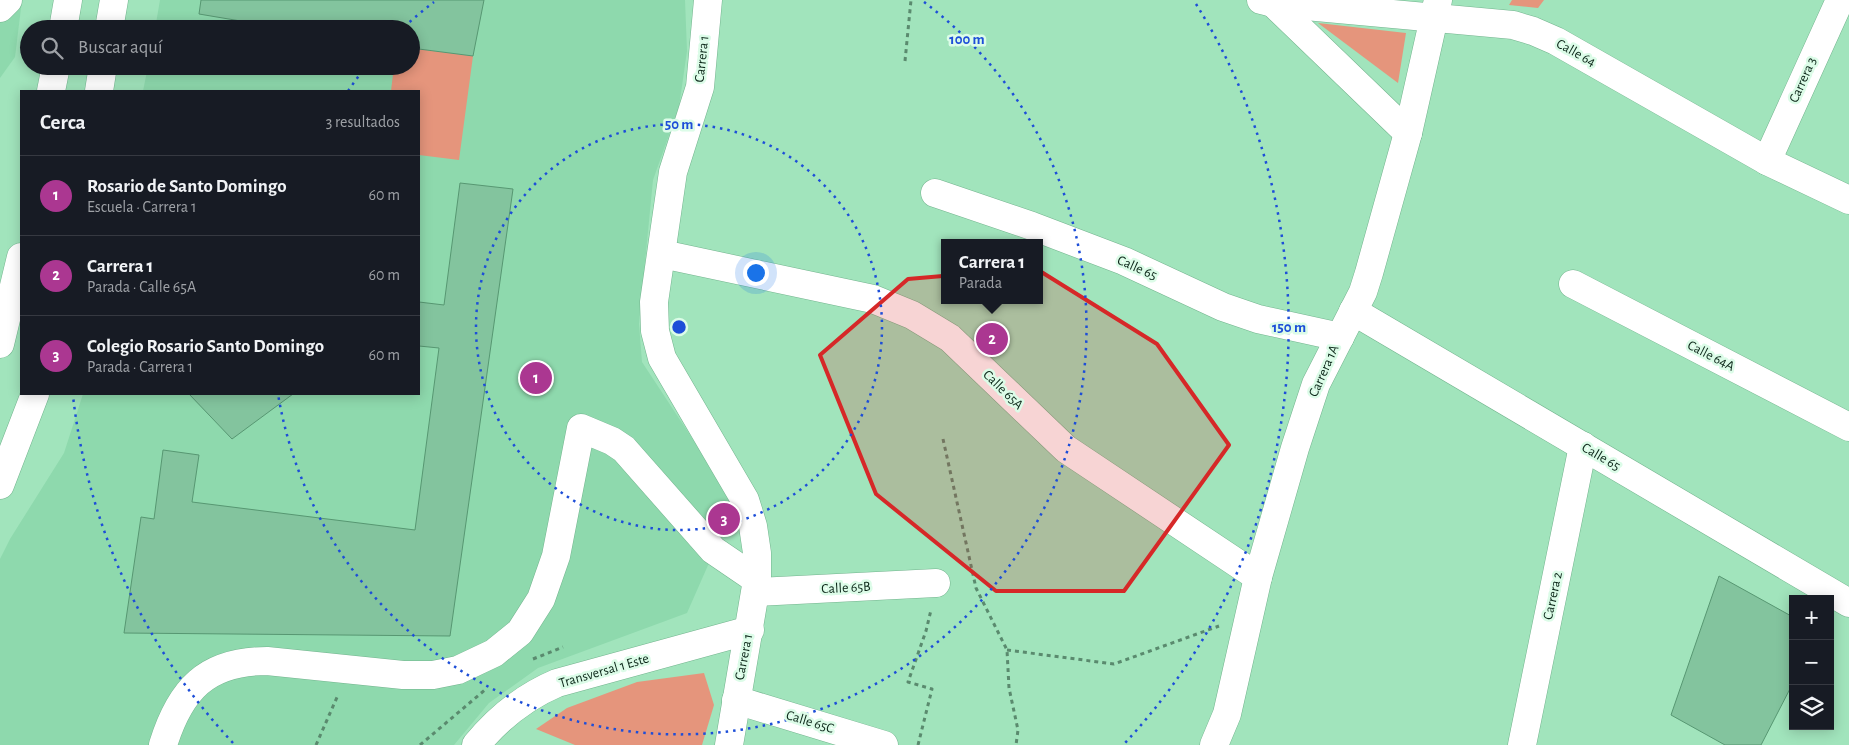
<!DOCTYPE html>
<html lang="es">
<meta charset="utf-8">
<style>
:root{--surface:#171b24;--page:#20242c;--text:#f1f3f6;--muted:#9ea1a6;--line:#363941;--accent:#ab3791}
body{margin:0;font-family:"Alegreya Sans",sans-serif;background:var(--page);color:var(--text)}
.controls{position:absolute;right:15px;bottom:15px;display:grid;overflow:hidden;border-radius:0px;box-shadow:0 2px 12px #0003}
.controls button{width:45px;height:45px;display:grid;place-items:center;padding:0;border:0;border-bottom:1px solid var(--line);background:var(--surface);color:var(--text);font:25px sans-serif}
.you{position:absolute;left:755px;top:272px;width:18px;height:18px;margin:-12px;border:4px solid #fff;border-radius:50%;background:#1a73e8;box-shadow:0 0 0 8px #1a73e833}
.badge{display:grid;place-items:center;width:32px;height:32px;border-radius:50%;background:var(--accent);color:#fff;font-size:16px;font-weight:700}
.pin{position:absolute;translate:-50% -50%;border:2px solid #fff;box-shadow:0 1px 5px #0006}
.popup{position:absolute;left:941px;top:239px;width:102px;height:65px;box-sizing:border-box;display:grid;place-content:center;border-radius:0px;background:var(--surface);filter:drop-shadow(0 1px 4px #0005);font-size:16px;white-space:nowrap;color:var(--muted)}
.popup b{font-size:19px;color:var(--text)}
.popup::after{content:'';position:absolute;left:50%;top:100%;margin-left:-10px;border:10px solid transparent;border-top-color:var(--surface)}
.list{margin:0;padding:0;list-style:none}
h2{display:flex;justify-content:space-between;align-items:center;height:65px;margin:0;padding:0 20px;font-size:21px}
h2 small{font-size:16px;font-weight:400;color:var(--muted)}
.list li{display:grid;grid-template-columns:32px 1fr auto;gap:15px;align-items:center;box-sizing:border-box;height:80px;padding:0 20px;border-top:1px solid var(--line)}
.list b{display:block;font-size:19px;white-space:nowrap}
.list p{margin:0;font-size:16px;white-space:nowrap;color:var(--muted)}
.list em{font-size:16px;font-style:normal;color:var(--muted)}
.icon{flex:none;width:28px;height:28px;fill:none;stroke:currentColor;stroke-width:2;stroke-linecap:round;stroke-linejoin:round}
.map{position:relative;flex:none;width:1849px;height:745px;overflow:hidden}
.search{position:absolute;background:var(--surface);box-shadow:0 2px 12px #0003;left:20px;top:20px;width:400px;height:55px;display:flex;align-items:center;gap:12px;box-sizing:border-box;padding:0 18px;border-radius:28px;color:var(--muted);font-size:19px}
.panel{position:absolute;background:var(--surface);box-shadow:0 2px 12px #0003;left:20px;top:90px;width:400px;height:305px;border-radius:0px}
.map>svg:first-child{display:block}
.built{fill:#8ed9ad}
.green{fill:#e5957c}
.building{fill:#83c49e;stroke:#579772}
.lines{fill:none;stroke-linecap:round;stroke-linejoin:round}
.minor-casing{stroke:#73b48e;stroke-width:29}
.major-casing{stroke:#73b48e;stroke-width:29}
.path{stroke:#5a8a6e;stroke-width:3;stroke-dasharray:4 4;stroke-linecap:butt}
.minor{stroke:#fff;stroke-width:28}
.major{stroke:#fff;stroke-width:28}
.marked{fill:#d62828;fill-opacity:0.2;stroke:#d62828;stroke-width:4;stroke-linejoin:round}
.ring{fill:none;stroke:#1d4ed8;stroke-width:2.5;stroke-dasharray:2.5 5}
.labels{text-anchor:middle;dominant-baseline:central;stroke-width:5;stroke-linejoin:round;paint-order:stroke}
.street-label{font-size:14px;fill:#0b2618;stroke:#dcfce8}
.centre{fill:#1d4ed8;stroke:#dcfce8;stroke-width:2.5}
.ring-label{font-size:15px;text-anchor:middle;font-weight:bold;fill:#1d4ed8;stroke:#dcfce8;stroke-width:5;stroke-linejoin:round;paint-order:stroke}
</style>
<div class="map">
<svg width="1849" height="745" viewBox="0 0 1849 745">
<rect width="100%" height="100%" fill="#a1e4bc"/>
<g class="built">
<path d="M0,0H22L15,57L0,78Z"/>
<path d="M160,0H685L687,51L679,107L653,180L639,324L642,362L732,499L709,563L687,613L538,668L489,703L454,745H0V559L10,539L64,453L83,394H419V91H143L148,66H411V29H155Z"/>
</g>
<g class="green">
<path d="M1512,0H1544L1538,8L1509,5Z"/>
<path d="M1318,23L1406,33L1398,83Z"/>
<path d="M411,48L473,56L459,160L419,155V91H391L394,66H411Z"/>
<path d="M704,673L714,705L702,745H575L536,729L567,708L637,682Z"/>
</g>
<g class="building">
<path d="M201,0H484L473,56L411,48V29H288L199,14Z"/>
<path d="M460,183L513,189L450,636L124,633L141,517L154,519L163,450L199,455L192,502L415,530L439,348L419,346V302L444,305Z"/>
<path d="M189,394H293L232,439Z"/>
<path d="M1719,576L1793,617V683L1761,745H1725L1671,715Z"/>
</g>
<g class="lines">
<g class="minor-casing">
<g id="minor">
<path d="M708,0L700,87L673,172L654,302L655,331L662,358L745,500L753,526L757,553V580L729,745"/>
<path d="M1261,0L1273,3L1513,25L1533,31L1556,41L1767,161L1849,200"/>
<path d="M1273,3L1408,133"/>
<path d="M0,8L8,0"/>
<path d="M1767,161L1840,0"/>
<path d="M935,193L1032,226L1124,261L1223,307L1258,319L1340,337"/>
<path d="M662,254L873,299L912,315L950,338L1066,449L1258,577"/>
<path d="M1573,284L1849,427"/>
<path d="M1353,311L1849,603"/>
<path d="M756,592L936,583"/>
<path d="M736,700L884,745"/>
<path d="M163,745C180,690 206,661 267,661L403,675H433L458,670L494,653L520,632L541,599L556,556L581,428L612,441L624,449L713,550L757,580"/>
<path d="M476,745C499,717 524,697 557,683L750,630"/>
<path d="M1214,745L1227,714L1258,577L1295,448L1316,384L1363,292L1369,273L1408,133L1438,0"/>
<path d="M1522,745L1583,446"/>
</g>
</g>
<g class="major-casing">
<g id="major">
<path d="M63,29L68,0"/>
<path d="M109,29L114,0"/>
<path d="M51,91L56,66"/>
<path d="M99,91L103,66"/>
<path d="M0,344L21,257"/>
<path d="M0,485L35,394"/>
</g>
</g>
<g class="path">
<path d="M905,61L911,0"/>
<path d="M943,439L976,588L1007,650L1009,688L1018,730L1016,745"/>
<path d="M1007,650L1114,664L1219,626"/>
<path d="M533,659L563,647"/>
<path d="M316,745L338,695"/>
<path d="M420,745L486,689"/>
<path d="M918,745L932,689L908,682L926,631L931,610"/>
</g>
<use href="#minor" class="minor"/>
<use href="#major" class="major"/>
</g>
<path class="marked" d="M1035,268L1157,344L1229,445L1124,591H996L876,494L820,355L908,279Z"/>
<g class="ring">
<circle cx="679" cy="327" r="203"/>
<path d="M348 91A407 407 0 0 1 365 68M404 27A407 407 0 0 1 434 2M924 2A407 407 0 1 1 278 394"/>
<path d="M233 743A610 610 0 0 1 73 396M1196 4A610 610 0 0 1 1125 743"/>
</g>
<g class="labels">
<g class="street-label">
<text transform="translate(1576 53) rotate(29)">Calle 64</text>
<text transform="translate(702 59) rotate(-84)">Carrera 1</text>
<text transform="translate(1803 80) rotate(-66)">Carrera 3</text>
<text transform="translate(1137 268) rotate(24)">Calle 65</text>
<text transform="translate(1711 356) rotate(27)">Calle 64A</text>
<text transform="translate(1324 371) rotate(-66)">Carrera 1A</text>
<text transform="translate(1003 390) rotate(44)">Calle 65A</text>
<text transform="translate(1601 457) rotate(30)">Calle 65</text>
<text transform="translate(846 588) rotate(-3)">Calle 65B</text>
<text transform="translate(1553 596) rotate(-78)">Carrera 2</text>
<text transform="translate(744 657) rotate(-79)">Carrera 1</text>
<text transform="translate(604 671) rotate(-16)">Transversal 1 Este</text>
<text transform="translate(810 722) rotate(17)">Calle 65C</text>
</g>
</g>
<circle cx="679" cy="327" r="8" class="centre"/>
<g class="ring-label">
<text x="967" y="44">100 m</text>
<text x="679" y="129">50 m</text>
<text x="1289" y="332">150 m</text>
</g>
</svg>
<div class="controls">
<button>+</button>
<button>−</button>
<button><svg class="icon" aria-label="layers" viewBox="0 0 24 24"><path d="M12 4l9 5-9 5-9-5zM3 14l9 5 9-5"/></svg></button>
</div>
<div class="you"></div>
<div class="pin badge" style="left:536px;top:378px">1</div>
<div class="pin badge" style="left:992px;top:339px">2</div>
<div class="popup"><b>Carrera 1</b>Parada</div>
<div class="pin badge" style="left:724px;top:519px">3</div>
<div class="search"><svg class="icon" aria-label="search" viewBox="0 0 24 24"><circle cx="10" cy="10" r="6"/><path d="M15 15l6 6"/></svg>Buscar aquí</div>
<section class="panel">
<h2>Cerca<small>3 resultados</small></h2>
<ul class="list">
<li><span class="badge">1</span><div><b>Rosario de Santo Domingo</b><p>Escuela · Carrera 1</p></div><em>60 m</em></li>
<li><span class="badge">2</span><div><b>Carrera 1</b><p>Parada · Calle 65A</p></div><em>60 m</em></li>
<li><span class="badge">3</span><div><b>Colegio Rosario Santo Domingo</b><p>Parada · Carrera 1</p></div><em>60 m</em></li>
</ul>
</section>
</div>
